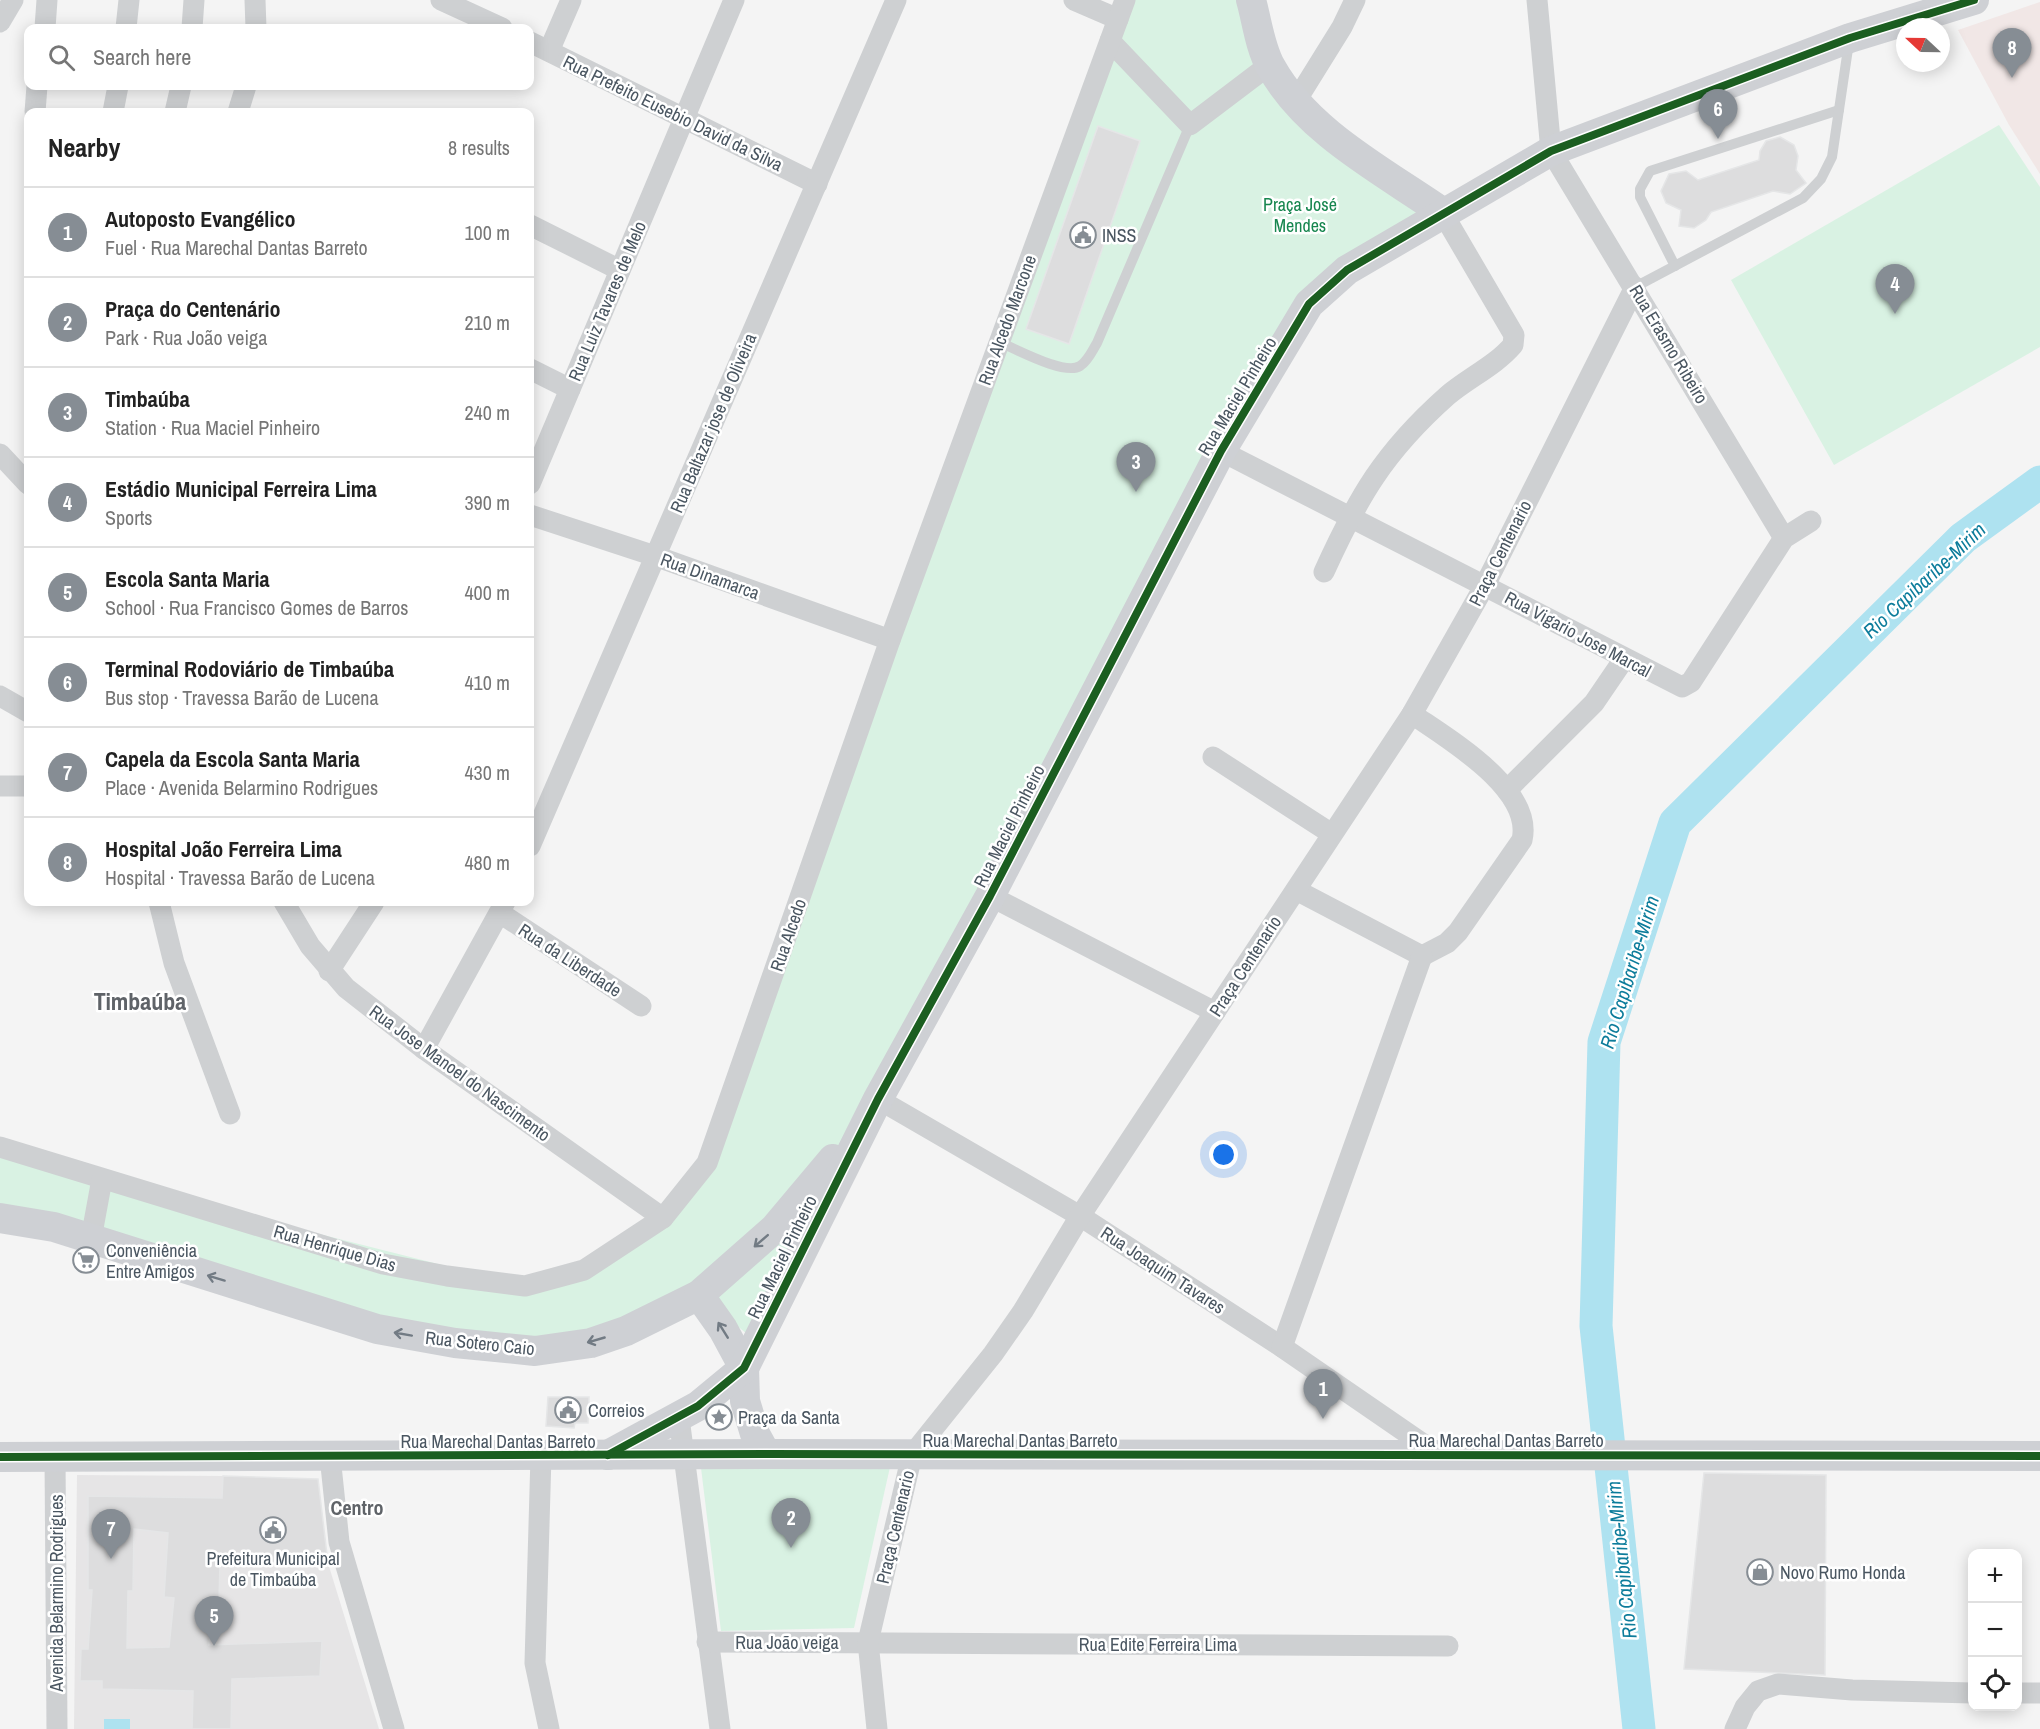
<!DOCTYPE html>
<meta charset="utf-8">
<style>
:root{--surface:#fff;--page:#f2f2f2;--text:#222;--muted:#767676;--line:#e0e0e0;--accent:#868d94}
body{margin:0;font-family:"Archivo Narrow",sans-serif;background:var(--page);color:var(--text)}
.controls{position:absolute;right:18px;bottom:18px;display:grid;overflow:hidden;border-radius:12px;box-shadow:0 3px 15px #0003}
.controls button{width:54px;height:54px;display:grid;place-items:center;padding:0;border:0;border-bottom:2px solid var(--line);background:var(--surface);color:var(--text);font:30px sans-serif}
.compass{position:absolute;left:1896px;top:18px;width:54px;height:54px;border-radius:50%;background:var(--surface);box-shadow:0 3px 15px #0003;rotate:292deg}
.you{position:absolute;left:1224px;top:1155px;width:21px;height:21px;margin:-15px;border:4px solid #fff;border-radius:50%;background:#1a73e8;box-shadow:0 0 0 9px #1a73e833}
.badge{display:grid;place-items:center;width:39px;height:39px;border-radius:50%;background:var(--accent);color:#fff;font-size:20px;font-weight:700}
.pin{position:absolute;translate:-50% -50px;filter:drop-shadow(0 2px 3px #0008)}
.pin::after{content:'';position:absolute;top:32px;width:21px;height:18px;background:inherit;clip-path:polygon(0 0,100% 0,50% 100%)}
.list{margin:0;padding:0;list-style:none}
h2{display:flex;justify-content:space-between;align-items:center;height:78px;margin:0;padding:0 24px;font-size:26px}
h2 small{font-size:20px;font-weight:400;color:var(--muted)}
.list li{display:grid;grid-template-columns:39px 1fr auto;gap:18px;align-items:center;box-sizing:border-box;height:90px;padding:0 24px;border-top:2px solid var(--line)}
.list b{display:block;font-size:22px;white-space:nowrap}
.list p{margin:0;font-size:20px;white-space:nowrap;color:var(--muted)}
.list em{font-size:20px;font-style:normal;color:var(--muted)}
.icon{flex:none;width:33px;height:33px;fill:none;stroke:currentColor;stroke-width:2;stroke-linecap:round;stroke-linejoin:round}
.map{position:relative;flex:none;width:2040px;height:1729px;overflow:hidden}
.search{position:absolute;background:var(--surface);box-shadow:0 3px 15px #0003;left:24px;top:24px;width:510px;height:66px;display:flex;align-items:center;gap:15px;box-sizing:border-box;padding:0 21px;border-radius:12px;color:var(--muted);font-size:22px}
.panel{position:absolute;background:var(--surface);box-shadow:0 3px 15px #0003;left:24px;top:108px;width:510px;height:798px;border-radius:12px}
.map>svg:first-child{display:block}
.education{fill:#e6e5e6}
.medical{fill:#f1e7e6}
.green{fill:#d9f2e3}
.water{fill:#aee2f0}
.lines{fill:none;stroke-linecap:round;stroke-linejoin:round}
.river{stroke:#aee2f0;stroke-width:33}
.building{fill:#ddddde;stroke:#e5e6e7;stroke-width:1.5;fill-rule:evenodd}
.lane{stroke:#ced0d2;stroke-width:10}
.street{stroke:#ced0d2;stroke-width:21}
.secondary{stroke:#ced0d4;stroke-width:30}
.cycleway-casing{stroke:#fff;stroke-width:11}
.cycleway{stroke:#1b5e20;stroke-width:8}
.oneway{stroke:#727b84}
.labels{text-anchor:middle;dominant-baseline:central;stroke-width:5;stroke-linejoin:round;paint-order:stroke}
.street-label{font-size:18px;fill:#4a5661;stroke:#fff}
.park-label{font-size:18px;fill:#17864f;stroke:#fff}
.poi-label{font-size:18px;fill:#4a5661;stroke:#fff;text-anchor:start}
.water-label{font-size:20px;font-style:italic;fill:#0c7c9b;stroke:#fff}
.neighbourhood-label{font-size:20px;font-weight:bold;fill:#5f6368;stroke:#fff}
.district-label{font-size:24px;font-weight:bold;fill:#5f6368;stroke:#fff}
</style>
<div class="map">
<svg width="2040" height="1729" viewBox="0 0 2040 1729">
<rect width="100%" height="100%" fill="#f4f4f4"/>
<path class="education" d="M77,1475L223,1476L221,1562L328,1563L379,1729H74Z"/>
<path class="medical" d="M2040,2V174L2009,125L1958,30Z"/>
<g class="green">
<path d="M1125,0H1251L1269,65L1442,212L1309,304L757,1342L699,1295L626,1331L455,1343L0,1217V1147L102,1179L525,1286L584,1270L663,1218L707,1163Z"/>
<path d="M1999,125L2040,187V347L1834,465L1731,280Z"/>
<path d="M890,1467L854,1628L721,1631L701,1468Z"/>
</g>
<rect class="water" x="104" y="1719" width="26" height="10"/>
<g class="lines">
<path class="river" d="M1639,1729L1596,1326L1604,1042L1675,823L1963,538L2040,482"/>
</g>
<g class="building">
<path d="M1098,126L1140,141L1069,344L1026,329Z"/>
<path d="M1780,137L1794,145L1798,156L1796,170L1806,183L1790,194L1773,191L1711,212L1706,220L1694,228L1679,226L1681,210L1666,203L1661,191L1669,174L1686,171L1698,180L1759,160L1760,151L1766,141Z"/>
<path d="M548,1397H589L588,1423H575L574,1428L546,1426Z"/>
<path d="M1704,1473L1826,1475L1825,1675L1684,1669Z"/>
<path d="M223,1476L318,1479L328,1563L220,1562L219,1602H213L209,1645L322,1641L320,1676L232,1679L231,1729H192L193,1691L102,1689V1681H80L81,1649H88L92,1590H88V1496L222,1498ZM134,1529L168,1533L164,1597L174,1598L169,1647L127,1648L128,1591H133Z"/>
</g>
<g class="lines">
<g class="lane">
<path d="M1675,266L1640,197V189L1650,171L1839,110"/>
<path d="M1635,287L1803,198L1821,179L1832,157L1849,42"/>
<path d="M999,342C1016,349 1065,376 1080,366C1088,361 1092,351 1097,343L1190,125"/>
</g>
<g class="street">
<path d="M255,0L256,28"/>
<path d="M441,0L502,28"/>
<path d="M1074,0L1118,19"/>
<path d="M1537,0L1551,151L1784,538"/>
<path d="M0,22L13,0"/>
<path d="M45,28L47,0"/>
<path d="M126,28L129,0"/>
<path d="M192,28L194,0"/>
<path d="M1110,41L1190,125L1269,65"/>
<path d="M530,42L817,184"/>
<path d="M549,51L571,0"/>
<path d="M1296,101L1342,27L1355,0"/>
<path d="M35,112L37,86"/>
<path d="M113,112L118,86"/>
<path d="M175,112L181,86"/>
<path d="M238,112L246,86"/>
<path d="M530,225L620,270"/>
<path d="M530,369L570,389"/>
<path d="M1221,451L1682,687L1691,682L1784,538L1811,521"/>
<path d="M0,454L28,484"/>
<path d="M530,484L734,0"/>
<path d="M530,515L655,556L890,640"/>
<path d="M1324,572C1358,497 1384,452 1447,396C1468,378 1495,366 1513,345L1514,335L1442,212"/>
<path d="M0,696L28,712"/>
<path d="M1412,714C1448,739 1534,789 1522,840L1458,932L1447,943L1422,956"/>
<path d="M1213,757L1332,834"/>
<path d="M0,786H28"/>
<path d="M1507,790L1594,703L1624,659"/>
<path d="M530,846L896,0"/>
<path d="M1296,890L1422,956"/>
<path d="M990,896L1215,1012"/>
<path d="M159,902L174,963L230,1114"/>
<path d="M284,902L310,946L346,988L424,1049L663,1218"/>
<path d="M500,913L641,1006"/>
<path d="M329,971L374,902"/>
<path d="M424,1049L505,902"/>
<path d="M878,1099L1080,1216L1282,1347L1439,1455"/>
<path d="M0,1147L383,1264L447,1276L525,1286L584,1270L663,1218L707,1163L890,640L1125,0"/>
<path d="M91,1239L102,1179"/>
<path d="M1282,1347L1422,956"/>
<path d="M679,1418L720,1729"/>
<path d="M330,1456L339,1542L394,1729"/>
<path d="M541,1456L535,1663L549,1729"/>
<path d="M55,1457L57,1729"/>
<path d="M707,1642L1448,1646"/>
<path d="M2018,1693H2040"/>
<path d="M877,1729L868,1642L912,1455L993,1354L1023,1311L1080,1216L1412,714L1485,585L1635,287"/>
<path d="M1735,1729L1745,1707L1758,1691L1778,1684L1852,1690L1972,1693"/>
</g>
<g class="secondary">
<path d="M1251,0C1257,21 1260,48 1271,67C1307,132 1383,171 1442,212"/>
<path d="M0,1218L54,1227L377,1329L455,1343L535,1351L591,1343L626,1331L699,1295L775,1228L833,1159"/>
<path d="M699,1295L723,1329L744,1368L745,1401L755,1434L766,1454"/>
<path d="M608,1455L698,1406L744,1368L878,1099L990,896L1221,451L1309,304L1347,270L1551,151L1850,38L1974,0"/>
<path d="M0,1457L766,1454L2040,1456"/>
</g>
<g class="cycleway-casing">
<g id="cycleway">
<path d="M608,1455L698,1406L744,1368L878,1099L990,896L1221,451L1309,304L1347,270L1551,151L1850,38L1974,0"/>
<path d="M0,1457L766,1454L2040,1456"/>
</g>
</g>
<use href="#cycleway" class="cycleway"/>
</g>
<defs><path id="oneway-shaft" d="M-6 0H5M1.5-3L5.5 0L1.5 3" fill="none" stroke-width="1.6" stroke-linecap="round" stroke-linejoin="round" transform="scale(1.5)"/></defs>
<g class="oneway">
<use href="#oneway-shaft" transform="translate(761 1241) rotate(139)"/>
<use href="#oneway-shaft" transform="translate(216 1278) rotate(-163)"/>
<use href="#oneway-shaft" transform="translate(723 1330) rotate(-122)"/>
<use href="#oneway-shaft" transform="translate(403 1334) rotate(-170)"/>
<use href="#oneway-shaft" transform="translate(596 1340) rotate(164)"/>
</g>
<defs>
<g id="civic-ring" transform="scale(1.35)"><circle r="9.5" fill="#fff" stroke="#868d94" stroke-width="1.5"/><path d="M-.6-6.5H3V-4.5H.6V-3L4-1V1h2V6H-6V1h2V-1L-.6-3ZM-1.2 2.5V6h2.4V2.5Z" fill="#868d94"/></g>
<g id="supermarket-ring" transform="scale(1.35)"><circle r="9.5" fill="#fff" stroke="#868d94" stroke-width="1.5"/><path d="M-6-5.5h2.5l.6 2H6L4.5 2H-2.5L-4.4-4H-6ZM-1.5 3.2a1.3 1.3 0 1 0 .1 0ZM3 3.2a1.3 1.3 0 1 0 .1 0Z" fill="#868d94"/></g>
<g id="sight-ring" transform="scale(1.35)"><circle r="9.5" fill="#fff" stroke="#868d94" stroke-width="1.5"/><path d="M0-6L1.8-2.2L6-1.7L2.9 1.2L3.7 5.4L0 3.3L-3.7 5.4L-2.9 1.2L-6-1.7L-1.8-2.2Z" fill="#868d94"/></g>
<g id="shop-ring" transform="scale(1.35)"><circle r="9.5" fill="#fff" stroke="#868d94" stroke-width="1.5"/><path d="M-5-2.5h2.3a2.7 3.5 0 0 1 5.4 0H5L5.5 6h-11ZM-1.5-2.5h3a1.5 2.3 0 0 0-3 0Z" fill="#868d94"/></g>
</defs>
<g fill-rule="evenodd">
<use href="#civic-ring" x="1083" y="235"/>
<use href="#supermarket-ring" x="86" y="1260"/>
<use href="#civic-ring" x="568" y="1410"/>
<use href="#sight-ring" x="719" y="1417"/>
<use href="#civic-ring" x="273" y="1530"/>
<use href="#shop-ring" x="1760" y="1572"/>
</g>
<g class="labels">
<g class="street-label">
<text transform="translate(673 113) rotate(26)">Rua Prefeito Eusebio David da Silva</text>
<text transform="translate(607 301) rotate(-67)">Rua Luiz Tavares de Melo</text>
<text transform="translate(1007 320) rotate(-70)">Rua Alcedo Marcone</text>
<text transform="translate(1669 344) rotate(59)">Rua Erasmo Ribeiro</text>
<text transform="translate(1237 396) rotate(-59)">Rua Maciel Pinheiro</text>
<text transform="translate(713 423) rotate(-67)">Rua Baltazar jose de Oliveira</text>
<text transform="translate(1500 553) rotate(-63)">Praça Centenario</text>
<text transform="translate(710 576) rotate(20)">Rua Dinamarca</text>
<text transform="translate(1578 634) rotate(28)">Rua Vigario Jose Marcal</text>
<text transform="translate(1009 826) rotate(-63)">Rua Maciel Pinheiro</text>
<text transform="translate(788 935) rotate(-71)">Rua Alcedo</text>
<text transform="translate(570 960) rotate(33)">Rua da Liberdade</text>
<text transform="translate(1245 966) rotate(-57)">Praça Centenario</text>
<text transform="translate(460 1073) rotate(36)">Rua Jose Manoel do Nascimento</text>
<text transform="translate(335 1248) rotate(16)">Rua Henrique Dias</text>
<text transform="translate(782 1257) rotate(-64)">Rua Maciel Pinheiro</text>
<text transform="translate(1163 1270) rotate(33)">Rua Joaquim Tavares</text>
<text transform="translate(480 1343) rotate(6)">Rua Sotero Caio</text>
<text x="1020" y="1440">Rua Marechal Dantas Barreto</text>
<text x="1506" y="1440">Rua Marechal Dantas Barreto</text>
<text x="498" y="1441">Rua Marechal Dantas Barreto</text>
<text transform="translate(895 1527) rotate(-77)">Praça Centenario</text>
<text transform="translate(56 1593) rotate(-90)">Avenida Belarmino Rodrigues</text>
<text x="787" y="1642">Rua João veiga</text>
<text x="1158" y="1644">Rua Edite Ferreira Lima</text>
</g>
<g class="park-label">
<text x="1300" y="204">Praça José<tspan x="1300" dy="21">Mendes</tspan></text>
</g>
<g class="poi-label">
<text x="1102" y="235">INSS</text>
<text x="106" y="1250">Conveniência<tspan x="106" dy="21">Entre Amigos</tspan></text>
<text x="588" y="1410">Correios</text>
<text x="738" y="1417">Praça da Santa</text>
<text x="273" y="1558" text-anchor="middle">Prefeitura Municipal<tspan x="273" dy="21">de Timbaúba</tspan></text>
<text x="1780" y="1572">Novo Rumo Honda</text>
</g>
<g class="water-label">
<text transform="translate(1924 580) rotate(-43)">Rio Capibaribe-Mirim</text>
<text transform="translate(1629 972) rotate(-73)">Rio Capibaribe-Mirim</text>
<text transform="translate(1621 1560) rotate(-96)">Rio Capibaribe-Mirim</text>
</g>
<g class="neighbourhood-label">
<text x="357" y="1507">Centro</text>
</g>
<g class="district-label">
<text x="140" y="1001">Timbaúba</text>
</g>
</g>
</svg>
<div class="controls">
<button>+</button>
<button>−</button>
<button><svg class="icon" aria-label="locate" viewBox="0 0 24 24"><circle cx="12" cy="12" r="6"/><path d="M12 2v4M12 18v4M2 12h4M18 12h4"/></svg></button>
</div>
<svg class="compass" viewBox="-18 -18 36 36"><path d="M0-13l5 13h-10z" fill="#e53935"/><path d="M0 13l5-13h-10z" fill="#767676"/></svg>
<div class="you"></div>
<div class="pin badge" style="left:1323px;top:1419px">1</div>
<div class="pin badge" style="left:791px;top:1548px">2</div>
<div class="pin badge" style="left:1136px;top:492px">3</div>
<div class="pin badge" style="left:1895px;top:314px">4</div>
<div class="pin badge" style="left:214px;top:1646px">5</div>
<div class="pin badge" style="left:1718px;top:139px">6</div>
<div class="pin badge" style="left:111px;top:1559px">7</div>
<div class="pin badge" style="left:2012px;top:78px">8</div>
<div class="search"><svg class="icon" aria-label="search" viewBox="0 0 24 24"><circle cx="10" cy="10" r="6"/><path d="M15 15l6 6"/></svg>Search here</div>
<section class="panel">
<h2>Nearby<small>8 results</small></h2>
<ul class="list">
<li><span class="badge">1</span><div><b>Autoposto Evangélico</b><p>Fuel · Rua Marechal Dantas Barreto</p></div><em>100 m</em></li>
<li><span class="badge">2</span><div><b>Praça do Centenário</b><p>Park · Rua João veiga</p></div><em>210 m</em></li>
<li><span class="badge">3</span><div><b>Timbaúba</b><p>Station · Rua Maciel Pinheiro</p></div><em>240 m</em></li>
<li><span class="badge">4</span><div><b>Estádio Municipal Ferreira Lima</b><p>Sports</p></div><em>390 m</em></li>
<li><span class="badge">5</span><div><b>Escola Santa Maria</b><p>School · Rua Francisco Gomes de Barros</p></div><em>400 m</em></li>
<li><span class="badge">6</span><div><b>Terminal Rodoviário de Timbaúba</b><p>Bus stop · Travessa Barão de Lucena</p></div><em>410 m</em></li>
<li><span class="badge">7</span><div><b>Capela da Escola Santa Maria</b><p>Place · Avenida Belarmino Rodrigues</p></div><em>430 m</em></li>
<li><span class="badge">8</span><div><b>Hospital João Ferreira Lima</b><p>Hospital · Travessa Barão de Lucena</p></div><em>480 m</em></li>
</ul>
</section>
</div>
